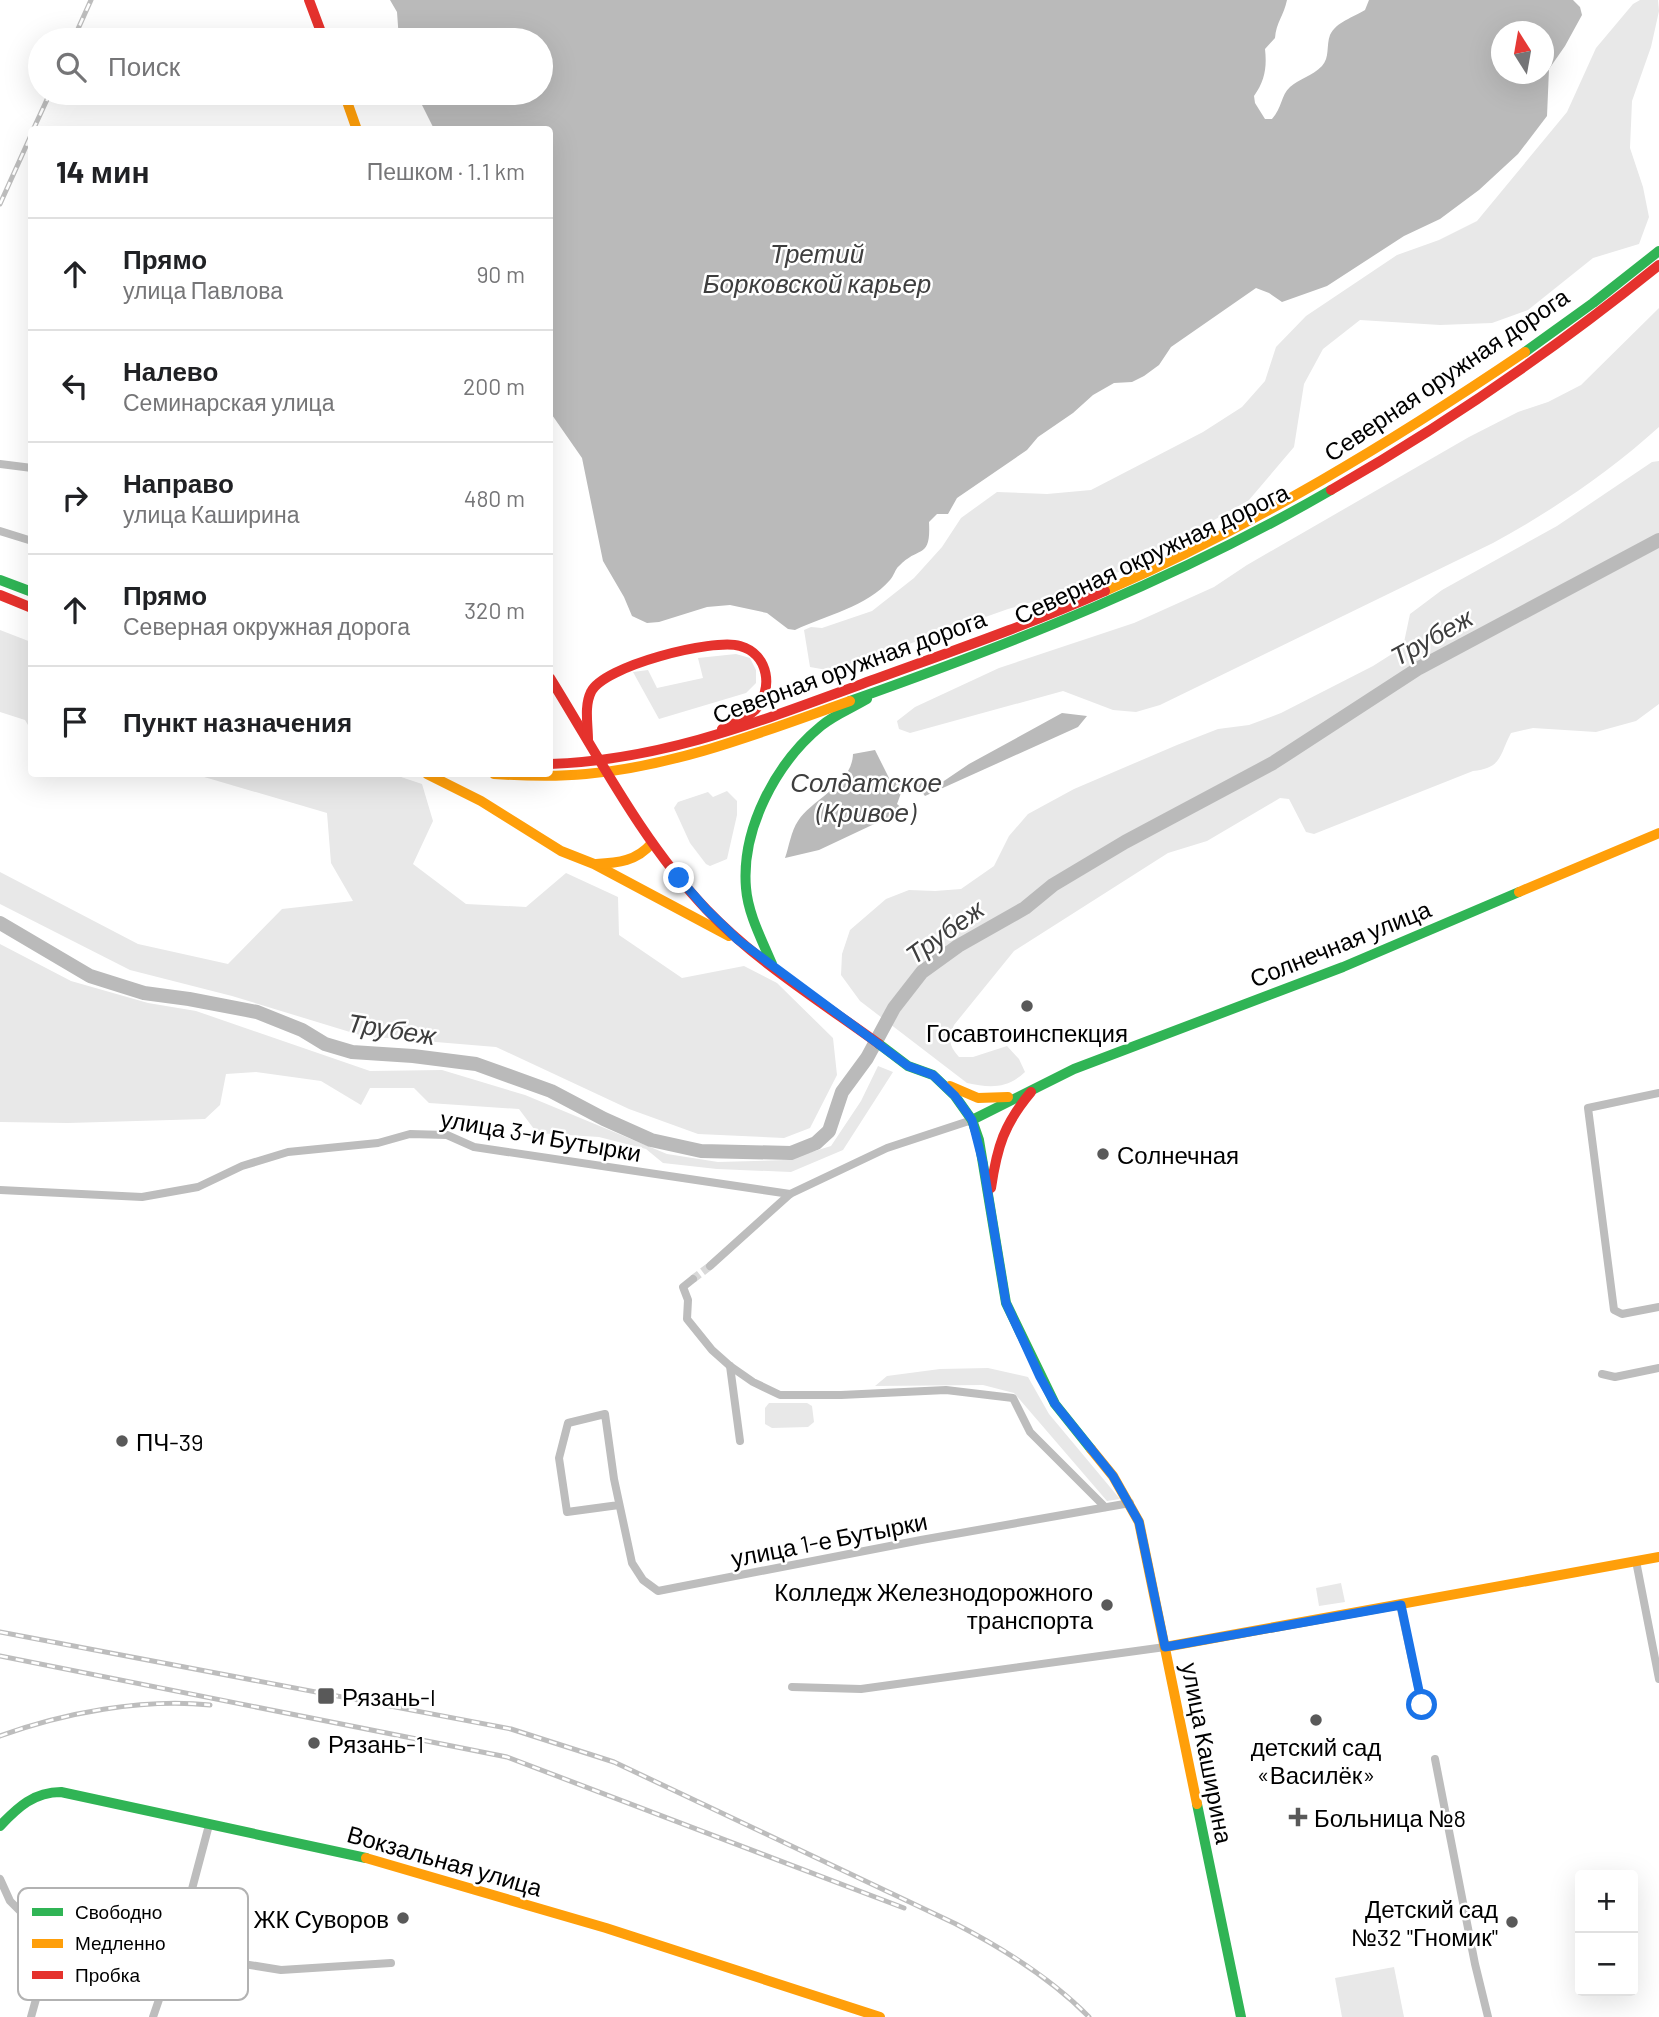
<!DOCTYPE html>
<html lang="ru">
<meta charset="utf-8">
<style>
:root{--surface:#fff;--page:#f6f6f6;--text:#202124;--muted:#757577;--line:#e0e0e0}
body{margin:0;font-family:Barlow,sans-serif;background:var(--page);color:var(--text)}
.controls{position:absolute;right:21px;bottom:21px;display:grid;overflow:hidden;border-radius:7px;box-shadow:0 7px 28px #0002}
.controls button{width:63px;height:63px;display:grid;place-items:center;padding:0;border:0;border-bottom:2px solid var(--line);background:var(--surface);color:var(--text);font:35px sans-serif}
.compass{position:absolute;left:1491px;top:21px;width:63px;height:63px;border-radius:50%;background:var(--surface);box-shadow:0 7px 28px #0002;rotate:349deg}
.stop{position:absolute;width:21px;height:21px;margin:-16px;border:5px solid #1a73e8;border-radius:50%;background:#fff}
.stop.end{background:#1a73e8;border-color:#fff;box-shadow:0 2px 7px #0008}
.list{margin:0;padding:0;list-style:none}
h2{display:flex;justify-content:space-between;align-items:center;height:91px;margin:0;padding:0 28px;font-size:30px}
h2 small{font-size:23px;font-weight:400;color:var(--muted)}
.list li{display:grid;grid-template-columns:46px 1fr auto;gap:21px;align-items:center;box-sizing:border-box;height:112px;padding:0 28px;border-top:2px solid var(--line)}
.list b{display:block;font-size:26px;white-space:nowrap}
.list p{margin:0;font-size:23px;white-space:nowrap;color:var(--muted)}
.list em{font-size:23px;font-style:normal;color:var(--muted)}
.icon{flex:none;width:38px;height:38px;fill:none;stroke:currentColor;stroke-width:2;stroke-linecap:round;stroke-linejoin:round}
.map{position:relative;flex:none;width:1659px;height:2017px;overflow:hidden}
.search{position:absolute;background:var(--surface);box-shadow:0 7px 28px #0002;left:28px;top:28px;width:525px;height:77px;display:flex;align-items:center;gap:18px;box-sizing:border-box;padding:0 24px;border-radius:38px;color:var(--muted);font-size:26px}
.panel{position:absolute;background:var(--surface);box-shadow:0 7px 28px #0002;left:28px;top:126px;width:525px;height:651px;border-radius:7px}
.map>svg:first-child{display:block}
.green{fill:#e8e8e8}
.water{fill:#bababa;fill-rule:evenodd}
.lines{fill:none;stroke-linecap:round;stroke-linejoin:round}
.river{stroke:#bababa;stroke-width:14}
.street-tunnel{stroke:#d9d9d9;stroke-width:8;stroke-dasharray:8 4;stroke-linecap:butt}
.street{stroke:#bdbdbd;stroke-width:8}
.fast{stroke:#30b455;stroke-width:10}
.slow{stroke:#ff9f0a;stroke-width:10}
.jam{stroke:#e5322d;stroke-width:10}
.rail-casing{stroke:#bdbdbd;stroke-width:5}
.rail{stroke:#fff;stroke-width:2.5;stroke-dasharray:8;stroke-linecap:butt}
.route{stroke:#1a73e8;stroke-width:9}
.poi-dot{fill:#595959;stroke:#fff;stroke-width:2.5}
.labels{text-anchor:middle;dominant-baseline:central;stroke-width:5;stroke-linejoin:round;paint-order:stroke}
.street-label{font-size:24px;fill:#000;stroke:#fff}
.poi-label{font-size:24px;fill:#000;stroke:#fff;text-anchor:start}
.water-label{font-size:26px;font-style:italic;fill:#3e3e3e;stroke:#fff}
.key{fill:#fff;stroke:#b2b2b2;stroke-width:2}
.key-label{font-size:19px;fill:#000}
</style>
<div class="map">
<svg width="1659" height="2017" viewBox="0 0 1659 2017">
<rect width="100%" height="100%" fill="#fff"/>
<g class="green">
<path d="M1640,0H1658L1659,11L1651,47L1632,101L1630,148L1643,187L1649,217L1639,244L1593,258L1528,310L1492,323L1440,325L1360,320L1323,349L1304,384L1294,447L1249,500L1132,567L1057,595L1008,609L861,661L827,670L810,667L804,630L811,627L822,628L872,611L914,578L942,547L961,518L997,492L1047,494L1091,490L1203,432L1242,407L1265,381L1276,347L1306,316L1397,255L1439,240L1477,221L1567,112L1596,48L1633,4Z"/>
<path d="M1659,308V427C1609,472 1552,511 1493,543L1160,705L1136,712L1113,710L1063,691L910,733L899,729L897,721L915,707L999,668L1134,623L1214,587L1247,565L1469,437L1518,412L1548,402L1581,385Z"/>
<path d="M1659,461V704L1636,721L1596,732L1533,728L1511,733C1499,756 1502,768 1473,771L1314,834L1306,832L1289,799L1280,798L1207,841L1168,853L1014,951L954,1025C948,1039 949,1046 959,1057H973L1007,1046L1019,1059L1025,1072C1007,1089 990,1088 967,1083L860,1001L841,975L842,954L850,930L886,899L909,890L935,891L961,889L994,866L1009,836L1028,814L1074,789L1177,745L1218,729L1249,725L1281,713L1373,666L1403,647L1410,614L1442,590L1557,526L1652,462Z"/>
<path d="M0,630L31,642V730L25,720L0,712Z"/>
<path d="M736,654L750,658L756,670V683L746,693L659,719L633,672L648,670L657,688L703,678L698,658Z"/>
<path d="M194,774H392L422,784L433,821L413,864L466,904L526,907L566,873L618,897L619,935L682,978L744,966L777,983L833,1038L837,1075L810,1128L784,1138L698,1134L629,1109L496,1047L363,1036L232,996L130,970L0,904V872L138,944L228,964L282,909L353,901L331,863L327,813Z"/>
<path d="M727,791L737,801V815L727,859L710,866L706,864L690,843L674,808L678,802L708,792L713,797Z"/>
<path d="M0,944L71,981L148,1003L196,1011L370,1071L442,1070L525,1095L667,1154L718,1162L786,1160L831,1146L861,1101L878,1066L893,1072L843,1150L791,1172L717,1169L663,1163L646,1149L599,1137L537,1133L519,1109L429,1103L414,1088H370L361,1105L321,1081L256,1072L226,1074L220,1105L205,1119L68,1123L0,1122Z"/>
<path d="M988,1368L1028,1377L1049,1414L1120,1499L1107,1501L1014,1393L983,1385L875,1386L887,1376L940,1369Z"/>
<path d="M769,1403H807L812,1406L814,1422L808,1427L772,1428L765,1424V1408Z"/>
<path d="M1341,1583L1345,1602L1319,1606L1316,1588Z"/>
<path d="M1394,1967L1404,2017H1342L1335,1978Z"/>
</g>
<g class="water">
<path d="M390,0H1287C1284,15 1276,23 1275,38L1265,49C1267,67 1265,81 1254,96L1255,103L1265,119H1272C1282,108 1281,95 1290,87C1299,79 1312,76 1322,66C1330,57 1326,46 1330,35C1336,22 1354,17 1365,10L1369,0H1573L1580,7L1582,15L1565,46L1549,69L1547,116L1518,154L1479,190L1440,219L1404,236L1327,286L1282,302L1269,293L1256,288L1171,347L1159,365L1144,376L1132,382L1114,383L1093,395L1073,413L1038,437L1027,450L957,498L948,514H937L929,522C931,560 919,545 899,566C895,569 894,576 890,580C867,607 826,615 795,630L788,629L767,613L730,605L707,607L659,622L647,623L632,616L624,597L603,561L582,458L550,412V130L434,129L416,93H541V40H399L397,12ZM1502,32H1544V74H1502Z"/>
<path d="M1062,713L1087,716L1078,727L925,796L918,787L923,780L938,785L969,764Z"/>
<path d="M875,750L889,778L904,785L897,804L904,810L819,850L785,858C789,847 791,831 798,821C812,799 852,785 853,754Z"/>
</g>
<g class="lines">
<path class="river" d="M0,923L90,976L144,993L189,999L257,1012L302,1030L325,1044L352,1052L413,1056L476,1064L551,1091L604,1119L651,1140L701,1151L791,1153L816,1143L829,1131L842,1092L867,1058L894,1008L922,972L958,946L1025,908L1053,885L1125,842L1273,763L1419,668L1659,540"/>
<path class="street-tunnel" d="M693,1279L710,1266"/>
<g class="street">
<path d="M0,464L32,468"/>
<path d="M0,531L32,541"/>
<path d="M1659,1093L1588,1108L1614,1310L1622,1314L1659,1307"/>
<path d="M0,1190L142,1197L198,1187L242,1166L288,1152L378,1143L410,1134L447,1135L474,1147L790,1194"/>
<path d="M710,1266L790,1194L887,1148L972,1120"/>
<path d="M693,1279L683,1287L688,1300L687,1319L712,1350L730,1366L753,1382L780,1395H841L946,1390L1013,1398L1030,1432L1105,1507"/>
<path d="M730,1366L740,1441"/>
<path d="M1602,1374L1615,1377L1659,1368"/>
<path d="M619,1505L567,1512L559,1458L568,1423L605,1414L614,1479L632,1563L643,1580L658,1591L921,1540L1130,1503"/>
<path d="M1636,1561L1659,1679"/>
<path d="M1400,1605L1422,1705"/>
<path d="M792,1687L861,1689L1165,1647"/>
<path d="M1435,1759L1475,1964L1488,2017"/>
<path d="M0,1879L10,1901L20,1911L57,1924L175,1953L281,1970L391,1963"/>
<path d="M31,2017L57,1924"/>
<path d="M153,2017L175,1953L209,1825"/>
</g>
<g class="fast">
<path d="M1525,352L1593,303L1659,251"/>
<path d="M0,580L32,592"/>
<path d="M850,701C1014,643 1179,578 1331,490"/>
<path d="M772,964C762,940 748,914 746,888C741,829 776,763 821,726C834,715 852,708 867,699"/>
<path d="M879,1044L908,1066L933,1075L955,1096L972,1120L979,1140L1006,1303L1055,1404L1091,1449"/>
<path d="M972,1120L1074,1069L1343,967L1519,892"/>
<path d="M1197,1804L1241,2017"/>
<path d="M0,1826C18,1807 34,1792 61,1792L366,1858"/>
</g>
<g class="slow">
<path d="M344,93L357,130"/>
<path d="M1105,591C1253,526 1392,442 1525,352"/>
<path d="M427,774L481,801L561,851L594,864L729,936"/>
<path d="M494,774C525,776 555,777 586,774C677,766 765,731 850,701"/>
<path d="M596,864C618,863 637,861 652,843"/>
<path d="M1519,892L1659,833"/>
<path d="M950,1086L978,1098L1008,1097"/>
<path d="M1091,1449L1113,1476L1139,1522L1197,1804"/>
<path d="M1165,1647L1659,1557"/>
<path d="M366,1858L606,1928L880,2017"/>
</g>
<g class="jam">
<path d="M309,0L324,40"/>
<path d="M1331,490C1446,424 1555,349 1659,265"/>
<path d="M0,595L32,608"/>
<path d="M550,678C599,757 643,843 707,910C757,962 821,1002 879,1044"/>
<path d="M588,740C588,725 584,706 591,692C603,666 713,638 740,646C769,654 774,690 755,710C746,719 733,724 722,729"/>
<path d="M550,764C662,760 758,722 862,684C944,654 1026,626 1105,591"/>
<path d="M991,1188C997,1147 1004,1124 1031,1092"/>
</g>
<g class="rail-casing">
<g id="rail">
<path d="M73,40L91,0"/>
<path d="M33,130L50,93"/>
<path d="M0,204L32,133"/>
<path d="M0,1632L511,1729L614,1762L956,1924C1004,1949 1051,1978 1089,2017"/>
<path d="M0,1656L507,1757L904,1908"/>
<path d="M0,1736C63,1713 143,1698 210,1705"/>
</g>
</g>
<use href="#rail" class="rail"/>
</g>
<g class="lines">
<path class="route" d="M679,878L706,909L738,940L908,1066L933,1075L955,1096L972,1120L983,1163L1006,1303L1040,1377L1055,1404L1113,1476L1139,1522L1165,1647L1401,1605L1422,1705"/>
</g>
<g class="poi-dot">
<circle cx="1027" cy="1006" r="7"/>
<circle cx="1103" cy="1154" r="7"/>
<circle cx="122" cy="1441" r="7"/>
<circle cx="1107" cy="1605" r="7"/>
<rect x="317" y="1687" width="18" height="18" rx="3.5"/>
<circle cx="1316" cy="1720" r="7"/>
<circle cx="314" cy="1743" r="7"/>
<path d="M1294.5 1806.5h7v7h7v7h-7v7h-7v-7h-7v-7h7z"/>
<circle cx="403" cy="1918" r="7"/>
<circle cx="1512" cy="1922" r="7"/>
</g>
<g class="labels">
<g class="street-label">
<text transform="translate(1446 374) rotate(-34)">Северная оружная дорога</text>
<text transform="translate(1151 553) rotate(-25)">Северная окружная дорога</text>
<text transform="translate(849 666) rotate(-20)">Северная оружная дорога</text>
<text transform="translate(1340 943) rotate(-22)">Солнечная улица</text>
<text transform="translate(541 1135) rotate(10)">улица 3-и Бутырки</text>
<text transform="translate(829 1539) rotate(-11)">улица 1-е Бутырки</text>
<text transform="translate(1208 1753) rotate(79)">улица Каширина</text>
<text transform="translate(445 1860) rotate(16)">Вокзальная улица</text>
</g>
<g class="poi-label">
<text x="1027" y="1032" text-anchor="middle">Госавтоинспекция</text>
<text x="1117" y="1154">Солнечная</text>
<text x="136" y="1441">ПЧ-39</text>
<text x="1093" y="1591" text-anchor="end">Колледж Железнодорожного<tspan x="1093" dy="28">транспорта</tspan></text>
<text x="342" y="1696">Рязань-I</text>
<text x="328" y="1743">Рязань-1</text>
<text x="1316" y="1746" text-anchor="middle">детский сад<tspan x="1316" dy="28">«Василёк»</tspan></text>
<text x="1314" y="1817">Больница №8</text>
<text x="1498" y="1908" text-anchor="end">Детский сад<tspan x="1498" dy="28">№32 "Гномик"</tspan></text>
<text x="389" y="1918" text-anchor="end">ЖК Суворов</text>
</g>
<g class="water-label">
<text x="817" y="252">Третий<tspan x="817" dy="30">Борковской карьер</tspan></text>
<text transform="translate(1431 636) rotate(-29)">Трубеж</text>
<text x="866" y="781">Солдатское<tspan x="866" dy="30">(Кривое)</tspan></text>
<text transform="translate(944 931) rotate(-36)">Трубеж</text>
<text transform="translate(392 1028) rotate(9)">Трубеж</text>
</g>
</g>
<rect x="18" y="1888" width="230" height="112" rx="10" class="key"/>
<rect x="32" y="1908" width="31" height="8" fill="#30b455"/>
<rect x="32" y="1939" width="31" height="9" fill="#ff9f0a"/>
<rect x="32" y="1971" width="31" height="8" fill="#e5322d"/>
<g class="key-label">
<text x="75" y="1919">Свободно</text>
<text x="75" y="1950">Медленно</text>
<text x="75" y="1982">Пробка</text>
</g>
</svg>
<div class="controls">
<button>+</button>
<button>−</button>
</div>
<svg class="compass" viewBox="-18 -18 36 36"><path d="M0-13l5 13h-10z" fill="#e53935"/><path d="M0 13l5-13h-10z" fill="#757577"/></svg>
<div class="stop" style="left:1422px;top:1705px"></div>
<div class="stop end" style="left:679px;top:878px"></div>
<div class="search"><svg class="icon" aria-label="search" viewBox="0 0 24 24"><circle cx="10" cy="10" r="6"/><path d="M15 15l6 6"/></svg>Поиск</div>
<section class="panel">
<h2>14 мин<small>Пешком · 1.1 km</small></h2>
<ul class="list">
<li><svg class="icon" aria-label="ahead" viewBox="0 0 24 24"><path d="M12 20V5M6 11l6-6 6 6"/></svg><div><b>Прямо</b><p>улица Павлова</p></div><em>90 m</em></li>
<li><svg class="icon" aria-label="left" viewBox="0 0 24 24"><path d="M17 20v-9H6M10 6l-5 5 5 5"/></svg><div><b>Налево</b><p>Семинарская улица</p></div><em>200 m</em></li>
<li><svg class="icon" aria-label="right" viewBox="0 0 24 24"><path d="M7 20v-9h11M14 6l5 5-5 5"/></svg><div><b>Направо</b><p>улица Каширина</p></div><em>480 m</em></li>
<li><svg class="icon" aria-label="ahead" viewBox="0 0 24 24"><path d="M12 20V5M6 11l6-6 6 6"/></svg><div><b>Прямо</b><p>Северная окружная дорога</p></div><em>320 m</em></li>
<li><svg class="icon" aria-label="arrive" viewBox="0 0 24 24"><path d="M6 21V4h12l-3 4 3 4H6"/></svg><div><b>Пункт назначения</b></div></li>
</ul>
</section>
</div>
